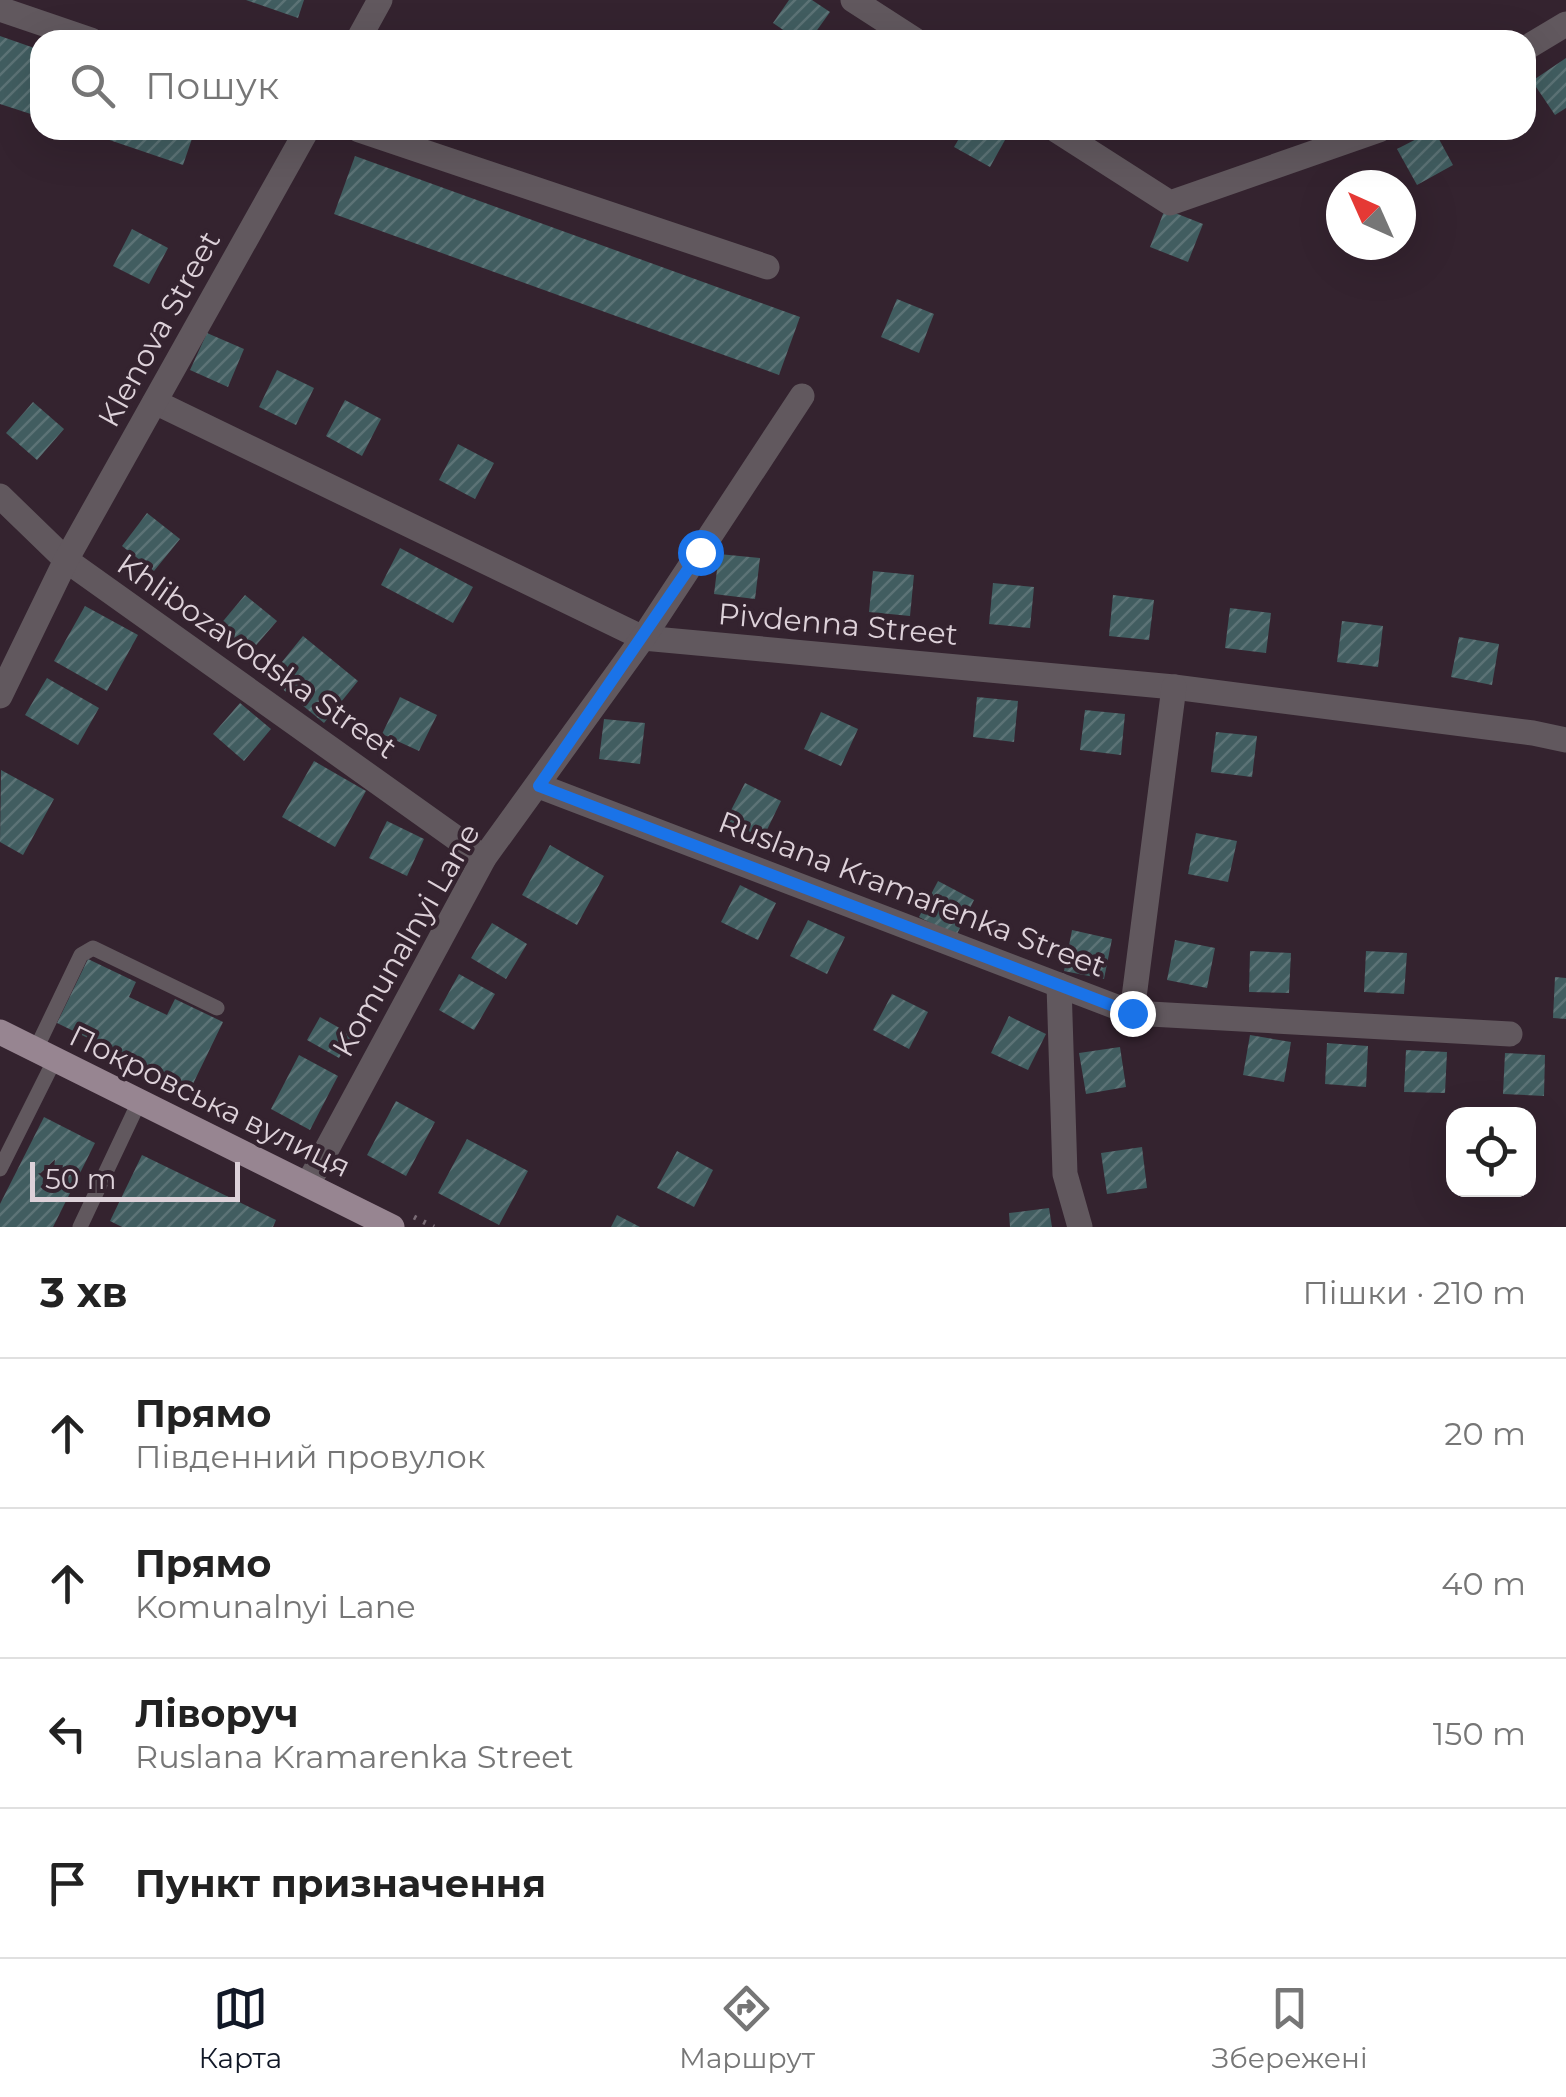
<!DOCTYPE html>
<html lang="uk">
<meta charset="utf-8">
<style>
:root{--surface:#fff;--page:#f2f2f2;--text:#222;--muted:#767676;--line:#e0e0e0;--accent:#111827}
body{margin:0;font-family:Montserrat,sans-serif;background:var(--page);color:var(--text)}
.controls{position:absolute;right:30px;bottom:30px;display:grid;overflow:hidden;border-radius:20px;box-shadow:0 10px 40px #0002}
.controls button{width:90px;height:90px;display:grid;place-items:center;padding:0;border:0;border-bottom:2px solid var(--line);background:var(--surface);color:var(--text);font:50px sans-serif}
.compass{position:absolute;left:1326px;top:170px;width:90px;height:90px;border-radius:50%;background:var(--surface);box-shadow:0 10px 40px #0002;rotate:315deg}
.scale{position:absolute;left:30px;bottom:25px;width:210px;box-sizing:border-box;padding-left:10px;border:5px solid #ddd1d9;border-top:0;font-size:28px;line-height:35px;white-space:nowrap;color:#ddd1d9;-webkit-text-stroke:8px #34232f;paint-order:stroke}
.stop{position:absolute;width:30px;height:30px;margin:-22px;border:8px solid #1a73e8;border-radius:50%;background:#fff}
.stop.end{background:#1a73e8;border-color:#fff;box-shadow:0 2px 10px #0008}
.list{margin:0;padding:0;list-style:none}
h2{display:flex;justify-content:space-between;align-items:center;height:130px;margin:0;padding:0 40px;font-size:42px}
h2 small{font-size:32px;font-weight:400;color:var(--muted)}
.list li{display:grid;grid-template-columns:65px 1fr auto;gap:30px;align-items:center;box-sizing:border-box;height:150px;padding:0 40px;border-top:2px solid var(--line)}
.list b{display:block;font-size:38px;white-space:nowrap}
.list p{margin:0;font-size:32px;white-space:nowrap;color:var(--muted)}
.list em{font-size:32px;font-style:normal;color:var(--muted)}
.icon{flex:none;width:55px;height:55px;fill:none;stroke:currentColor;stroke-width:2;stroke-linecap:round;stroke-linejoin:round}
.map{position:relative;flex:none;width:1566px;height:1227px;overflow:hidden}
.search{position:absolute;background:var(--surface);box-shadow:0 10px 40px #0002;left:30px;right:30px;top:30px;height:110px;display:flex;align-items:center;gap:25px;box-sizing:border-box;padding:0 35px;border-radius:30px;color:var(--muted);font-size:38px}
.sheet{height:730px;background:var(--surface)}
nav{display:flex;justify-content:space-around;align-items:center;box-sizing:border-box;height:140px;border-top:2px solid var(--line);background:var(--surface);font-size:28px;color:var(--muted)}
nav a{display:grid;justify-items:center;gap:5px}
nav .on{color:var(--accent)}
.map>svg:first-child{display:block}
.building{fill:url(#building-hatch)}
.lines{fill:none;stroke-linecap:round;stroke-linejoin:round}
.path{stroke:#796b75;stroke-width:5;stroke-dasharray:2.5 8;stroke-linecap:butt}
.lane{stroke:#61585e;stroke-width:15}
.street{stroke:#61585e;stroke-width:25}
.primary{stroke:#978591;stroke-width:25}
.route{stroke:#1a73e8;stroke-width:12}
.labels{text-anchor:middle;dominant-baseline:central;stroke-width:8;stroke-linejoin:round;paint-order:stroke}
.street-label{font-size:30px;fill:#ddd1d9;stroke:#34232f}
</style>
<div class="map">
<svg width="1566" height="1227" viewBox="0 0 1566 1227">
<defs>
<pattern id="building-hatch" width="6" height="6" patternUnits="userSpaceOnUse" patternTransform="scale(2.5)"><rect width="6" height="6" fill="#415d60"/><path d="M-1 1l2-2M0 6l6-6M5 7l2-2" fill="none" stroke="#5c7376"/></pattern>
</defs>
<rect width="100%" height="100%" fill="#34232f"/>
<g class="building">
<path d="M246,0H304L298,18Z"/>
<path d="M789,0H812L830,12L810,40H798L773,23Z"/>
<path d="M0,36L40,50V117L0,104Z"/>
<path d="M1566,58V108L1555,115L1532,81Z"/>
<path d="M80,130H195L183,165Z"/>
<path d="M964,130H1007L1010,131L990,167L954,147Z"/>
<path d="M1434,130L1453,165L1417,185L1397,149Z"/>
<path d="M355,156L800,317L779,375L334,214Z"/>
<path d="M1165,209L1203,224L1188,262L1150,247Z"/>
<path d="M132,229L168,248L149,284L113,266Z"/>
<path d="M897,299L934,314L919,353L881,337Z"/>
<path d="M207,333L244,349L228,387L190,370Z"/>
<path d="M277,370L314,388L296,425L259,407Z"/>
<path d="M345,400L381,419L362,456L326,436Z"/>
<path d="M33,402L64,429L37,460L6,433Z"/>
<path d="M458,444L494,463L475,499L439,480Z"/>
<path d="M147,513L180,539L154,571L122,546Z"/>
<path d="M400,548L473,587L453,623L381,585Z"/>
<path d="M719,554L760,558L755,599L714,594Z"/>
<path d="M873,571L914,575L910,616L869,612Z"/>
<path d="M993,583L1034,587L1030,628L989,624Z"/>
<path d="M245,595L277,621L250,652L219,626Z"/>
<path d="M1113,595L1154,600L1149,640L1109,636Z"/>
<path d="M85,606L138,635L107,691L54,661Z"/>
<path d="M1230,608L1271,613L1266,653L1225,648Z"/>
<path d="M1342,621L1383,626L1378,667L1337,662Z"/>
<path d="M303,636L358,681L324,723L269,678Z"/>
<path d="M1459,637L1499,644L1492,685L1451,677Z"/>
<path d="M47,678L99,708L78,745L25,715Z"/>
<path d="M400,697L437,715L419,751L382,734Z"/>
<path d="M977,697L1018,701L1014,742L973,737Z"/>
<path d="M240,703L271,729L244,761L213,734Z"/>
<path d="M1085,710L1125,714L1121,755L1080,750Z"/>
<path d="M821,712L858,729L841,766L804,749Z"/>
<path d="M604,719L645,723L640,764L599,759Z"/>
<path d="M1216,732L1257,736L1252,777L1211,772Z"/>
<path d="M314,761L366,791L335,847L282,817Z"/>
<path d="M1,770L54,799L23,855L0,842Z"/>
<path d="M745,783L781,801L763,838L726,820Z"/>
<path d="M387,821L424,839L407,876L369,858Z"/>
<path d="M1196,833L1237,841L1228,882L1188,874Z"/>
<path d="M550,845L604,876L577,925L522,895Z"/>
<path d="M938,881L974,900L956,936L919,917Z"/>
<path d="M740,885L776,903L758,940L721,922Z"/>
<path d="M808,920L845,937L827,974L790,956Z"/>
<path d="M492,923L527,944L506,979L471,958Z"/>
<path d="M1072,930L1112,939L1104,979L1064,971Z"/>
<path d="M1175,940L1215,948L1207,988L1167,980Z"/>
<path d="M1250,951L1291,953L1289,993L1249,992Z"/>
<path d="M1366,951L1407,953L1404,994L1364,992Z"/>
<path d="M88,959L136,982L129,997L167,1015L175,999L223,1022L191,1088L57,1023Z"/>
<path d="M459,974L495,994L474,1030L439,1010Z"/>
<path d="M1555,977L1566,978V1019L1553,1018Z"/>
<path d="M892,994L928,1012L909,1049L873,1030Z"/>
<path d="M1009,1016L1046,1034L1028,1070L991,1053Z"/>
<path d="M320,1017L352,1035L339,1058L307,1040Z"/>
<path d="M1250,1035L1291,1042L1284,1082L1243,1075Z"/>
<path d="M1327,1043L1368,1046L1366,1087L1325,1084Z"/>
<path d="M1120,1047L1126,1087L1086,1094L1079,1053Z"/>
<path d="M1406,1050L1447,1052L1445,1093L1404,1092Z"/>
<path d="M1505,1053L1545,1055L1544,1096L1503,1094Z"/>
<path d="M299,1055L338,1076L310,1130L271,1109Z"/>
<path d="M396,1101L435,1122L406,1176L367,1155Z"/>
<path d="M44,1117L95,1143L53,1227H0V1204Z"/>
<path d="M467,1139L528,1171L499,1225L438,1193Z"/>
<path d="M1142,1147L1147,1188L1107,1194L1101,1153Z"/>
<path d="M677,1151L713,1170L694,1207L657,1188Z"/>
<path d="M142,1155L276,1220L273,1227H122L110,1221Z"/>
<path d="M1049,1208L1052,1227H1010L1009,1213Z"/>
<path d="M617,1215L640,1227H611Z"/>
</g>
<g class="lines">
<path class="path" d="M414,1217L434,1227"/>
<g class="lane">
<path d="M35,1051L81,955L93,948L217,1008"/>
<path d="M0,1169L54,1061"/>
<path d="M80,1227L139,1102"/>
</g>
<g class="street">
<path d="M853,0L915,40"/>
<path d="M0,9L91,40"/>
<path d="M358,40L380,0"/>
<path d="M1526,48L1566,24"/>
<path d="M359,130L767,267"/>
<path d="M1056,130L1170,203L1379,130"/>
<path d="M155,402L643,638L1174,687L1533,733L1566,740"/>
<path d="M0,496L66,560L484,858"/>
<path d="M0,696L66,560L307,130"/>
<path d="M539,786L1132,1013L1510,1034"/>
<path d="M1059,985L1065,1174L1080,1227"/>
<path d="M1132,1013L1174,687"/>
<path d="M308,1184L484,858L643,638L802,396"/>
</g>
<path class="primary" d="M0,1032L392,1227"/>
</g>
<g class="lines">
<path class="route" d="M700,552L539,786L1132,1013"/>
</g>
<g class="labels">
<g class="street-label">
<text transform="translate(159 329) rotate(-61)">Klenova Street</text>
<text transform="translate(838 624) rotate(5)">Pivdenna Street</text>
<text transform="translate(257 656) rotate(35)">Khlibozavodska Street</text>
<text transform="translate(912 894) rotate(21)">Ruslana Kramarenka Street</text>
<text transform="translate(406 940) rotate(-60)">Komunalnyi Lane</text>
<text transform="translate(210 1101) rotate(26)">Покровська вулиця</text>
</g>
</g>
</svg>
<div class="controls">
<button><svg class="icon" aria-label="locate" viewBox="0 0 24 24"><circle cx="12" cy="12" r="6"/><path d="M12 2v4M12 18v4M2 12h4M18 12h4"/></svg></button>
</div>
<svg class="compass" viewBox="-18 -18 36 36"><path d="M0-13l5 13h-10z" fill="#e53935"/><path d="M0 13l5-13h-10z" fill="#767676"/></svg>
<div class="scale">50 m</div>
<div class="stop" style="left:700px;top:552px"></div>
<div class="stop end" style="left:1132px;top:1013px"></div>
<div class="search"><svg class="icon" aria-label="search" viewBox="0 0 24 24"><circle cx="10" cy="10" r="6"/><path d="M15 15l6 6"/></svg>Пошук</div>
</div>
<section class="sheet">
<h2>3 хв<small>Пішки · 210 m</small></h2>
<ul class="list">
<li><svg class="icon" aria-label="ahead" viewBox="0 0 24 24"><path d="M12 20V5M6 11l6-6 6 6"/></svg><div><b>Прямо</b><p>Південний провулок</p></div><em>20 m</em></li>
<li><svg class="icon" aria-label="ahead" viewBox="0 0 24 24"><path d="M12 20V5M6 11l6-6 6 6"/></svg><div><b>Прямо</b><p>Komunalnyi Lane</p></div><em>40 m</em></li>
<li><svg class="icon" aria-label="left" viewBox="0 0 24 24"><path d="M17 20v-9H6M10 6l-5 5 5 5"/></svg><div><b>Ліворуч</b><p>Ruslana Kramarenka Street</p></div><em>150 m</em></li>
<li><svg class="icon" aria-label="arrive" viewBox="0 0 24 24"><path d="M6 21V4h12l-3 4 3 4H6"/></svg><div><b>Пункт призначення</b></div></li>
</ul>
</section>
<nav>
<a class="on"><svg class="icon" aria-label="map" viewBox="0 0 24 24"><path d="M3 6l6-2 6 2 6-2v14l-6 2-6-2-6 2zM9 4v14M15 6v14"/></svg>Карта</a>
<a><svg class="icon" aria-label="directions" viewBox="0 0 24 24"><path d="M12 3l9 9-9 9-9-9zM9 14v-3h6M13 9l2 2-2 2"/></svg>Маршрут</a>
<a><svg class="icon" aria-label="saved" viewBox="0 0 24 24"><path d="M7 4h10v16l-5-4-5 4z"/></svg>Збережені</a>
</nav>
